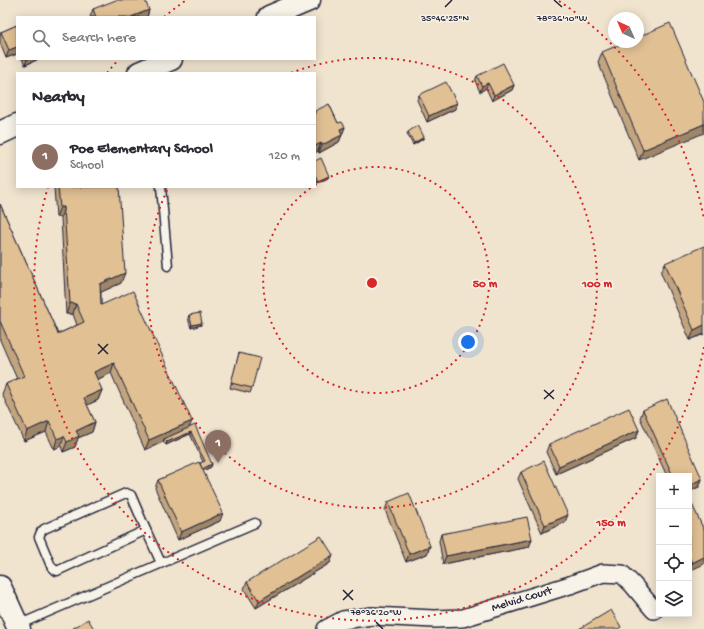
<!DOCTYPE html>
<meta charset="utf-8">
<style>
:root{--surface:#fff;--page:#f2f2f3;--text:#2b2b33;--muted:#7c7c81;--line:#e1e1e2;--accent:#22223b}
body{margin:0;font-family:"Gochi Hand",sans-serif;background:var(--page);color:var(--text)}
.controls{position:absolute;right:12px;bottom:12px;display:grid;overflow:hidden;border-radius:0px;box-shadow:0 2px 10px #0003}
.controls button{width:36px;height:36px;display:grid;place-items:center;padding:0;border:0;border-bottom:1px solid var(--line);background:var(--surface);color:var(--text);font:20px sans-serif}
.compass{position:absolute;left:608px;top:12px;width:36px;height:36px;border-radius:50%;background:var(--surface);box-shadow:0 2px 10px #0003;rotate:315deg}
.you{position:absolute;left:468px;top:342px;width:14px;height:14px;margin:-10px;border:3px solid #fff;border-radius:50%;background:#1a73e8;box-shadow:0 0 0 6px #1a73e833}
.badge{display:grid;place-items:center;width:26px;height:26px;border-radius:50%;background:var(--accent);color:#fff;font-size:13px;font-weight:700}
.pin{position:absolute;translate:-50% -33px;filter:drop-shadow(0 1px 2px #0008)}
.pin::after{content:'';position:absolute;top:21px;width:14px;height:12px;background:inherit;clip-path:polygon(0 0,100% 0,50% 100%)}
.list{margin:0;padding:0;list-style:none}
h2{display:flex;justify-content:space-between;align-items:center;height:52px;margin:0;padding:0 16px;font-size:17px}
h2 small{font-size:13px;font-weight:400;color:var(--muted)}
.list li{display:grid;grid-template-columns:26px 1fr auto;gap:12px;align-items:center;box-sizing:border-box;height:64px;padding:0 16px;border-top:1px solid var(--line)}
.list b{display:block;font-size:15px;white-space:nowrap}
.list p{margin:0;font-size:13px;white-space:nowrap;color:var(--muted)}
.list em{font-size:13px;font-style:normal;color:var(--muted)}
.icon{flex:none;width:22px;height:22px;fill:none;stroke:currentColor;stroke-width:2;stroke-linecap:round;stroke-linejoin:round}
.map{position:relative;flex:none;width:704px;height:629px;overflow:hidden}
.search{position:absolute;background:var(--surface);box-shadow:0 2px 10px #0003;left:16px;top:16px;width:300px;height:44px;display:flex;align-items:center;gap:10px;box-sizing:border-box;padding:0 14px;border-radius:0px;color:var(--muted);font-size:15px}
.panel{position:absolute;background:var(--surface);box-shadow:0 2px 10px #0003;left:16px;top:72px;width:300px;height:116px;border-radius:0px}
.map>svg:first-child{display:block}
.lines{fill:none;stroke-linecap:round;stroke-linejoin:round}
.lane-casing{stroke:#22223b;stroke-width:11}
.street-casing{stroke:#22223b;stroke-width:20}
.secondary-casing{stroke:#22223b;stroke-width:25}
.lane{stroke:#f7f3e8;stroke-width:8}
.street{stroke:#f7f3e8;stroke-width:17}
.secondary{stroke:#f7f3e8;stroke-width:22}
.wall{fill:#c2a57f;stroke:#22223b}
.shaded-wall{fill:#9e8668;stroke:#22223b}
.building{fill:#e1c094;stroke:#22223b}
.ticks{fill:none;stroke:#22223b;stroke-width:1.5}
.ring{fill:none;stroke:#d62828;stroke-width:2;stroke-dasharray:2 4}
.labels{text-anchor:middle;dominant-baseline:central;stroke-width:3;stroke-linejoin:round;paint-order:stroke}
.street-label{font-size:12px;fill:#22223b;stroke:#f7f3e8}
.ticks-label{font-size:10px;text-anchor:middle;fill:#22223b;stroke:#f7f3e8;stroke-width:3;stroke-linejoin:round;paint-order:stroke}
.centre{fill:#d62828;stroke:#f7f3e8;stroke-width:2}
.ring-label{font-size:12px;text-anchor:middle;font-weight:bold;fill:#d62828;stroke:#f7f3e8;stroke-width:3;stroke-linejoin:round;paint-order:stroke}
</style>
<div class="map">
<svg width="704" height="629" viewBox="0 0 704 629">
<rect width="100%" height="100%" fill="#f0e4cf"/>
<filter id="ink" filterUnits="userSpaceOnUse"><feTurbulence type="fractalNoise" baseFrequency=".025" numOctaves="2"/><feDisplacementMap in="SourceGraphic" scale="8" xChannelSelector="R" yChannelSelector="G"/><feConvolveMatrix kernelMatrix="1 2 1 2 8 2 1 2 1" color-interpolation-filters="sRGB"/></filter>
<g filter="url(#ink)">
<g class="lines">
<g class="lane-casing">
<g id="lane">
<path d="M161,187L168,266"/>
<path d="M126,493L131,495L146,530L57,571L55,570L51,566L39,537L41,532L44,529Z"/>
<path d="M146,530L161,563"/>
<path d="M18,625L255,523"/>
</g>
</g>
<g class="street-casing">
<path id="street" d="M326,629L343,620L372,616L434,619L463,618L570,585L603,573L622,574L633,585L654,610"/>
</g>
<g class="secondary-casing">
<g id="secondary">
<path d="M269,17L309,0"/>
<path d="M139,73L171,59"/>
<path d="M0,133L17,125"/>
<path d="M0,587L19,629"/>
</g>
</g>
<use href="#lane" class="lane"/>
<use href="#street" class="street"/>
<use href="#secondary" class="secondary"/>
</g>
<g class="wall">
<path d="M93,9L149,10L147,17H90Z"/>
<path d="M17,25V54L6,58L0,43V36L1,32Z"/>
<path d="M602,52L704,102L639,160L598,62Z"/>
<path d="M22,59H39L25,65Z"/>
<path d="M477,76L514,85L512,90L492,101L486,88L480,92L475,81Z"/>
<path d="M419,95L455,109L427,122L417,100Z"/>
<path d="M329,104L338,123L345,127L339,142L319,153L318,151Z"/>
<path d="M408,132L424,137L423,139L413,145L407,134Z"/>
<path d="M315,161L328,178L317,183L315,180Z"/>
<path d="M54,187H119L121,283L101,292V305L190,427L212,464L211,467L203,471L220,521L178,540L155,488L158,480L203,462L190,434L166,445L163,442L145,450L111,373L97,380L102,390L98,400L87,405L95,422L92,432L78,438L75,447L63,452L61,446L54,449L46,432L24,441L2,394L6,384L17,379L0,340V204L58,334L77,325L73,314H66L61,217H56Z"/>
<path d="M665,263L704,334L690,340L661,273Z"/>
<path d="M189,315L202,323L201,325L191,328L188,318Z"/>
<path d="M239,353L252,388L250,393L230,388Z"/>
<path d="M643,410L702,479L699,487L689,491V476H667L640,418Z"/>
<path d="M639,430L636,438L556,474L546,452L549,444Z"/>
<path d="M521,472L565,522L542,533L518,479Z"/>
<path d="M689,501L704,530L689,571Z"/>
<path d="M388,502L430,546L427,554L406,562L385,510Z"/>
<path d="M441,534L532,539L529,547L443,564L439,541Z"/>
<path d="M333,555L330,563L256,608L244,589L247,582Z"/>
</g>
<g class="shaded-wall">
<path d="M149,10L147,17H131Z"/>
<path d="M17,47V54L6,58L9,50Z"/>
<path d="M27,59H39L25,65Z"/>
<path d="M488,83L486,88L480,92L482,86Z"/>
<path d="M514,85L512,90L492,101L494,95Z"/>
<path d="M457,103L455,109L427,122L429,116Z"/>
<path d="M704,124V133L639,160L643,150Z"/>
<path d="M345,127L342,135L340,129Z"/>
<path d="M342,135L339,142L319,153L322,145Z"/>
<path d="M424,137L423,139L413,145L414,143Z"/>
<path d="M321,143L318,151L315,153V146Z"/>
<path d="M329,176L328,178L317,183L318,181Z"/>
<path d="M60,207H64L61,217H56Z"/>
<path d="M125,273L121,283L97,294L100,284Z"/>
<path d="M70,303L76,304L73,314H66Z"/>
<path d="M202,323L201,325L191,328L192,325Z"/>
<path d="M704,325V334L690,340L694,330Z"/>
<path d="M114,363L111,373L90,383L94,372Z"/>
<path d="M102,390L98,400L81,408L84,398Z"/>
<path d="M49,421L46,432L24,441L27,431Z"/>
<path d="M192,421L188,431L164,439L163,442L145,450L149,440Z"/>
<path d="M95,422L92,432L78,438L75,447L63,452L67,442L76,431Z"/>
<path d="M639,430L636,438L556,474L559,466Z"/>
<path d="M191,432L190,434L166,445L167,442Z"/>
<path d="M64,436L61,446L54,449L57,439Z"/>
<path d="M212,464L211,467L198,473L199,470Z"/>
<path d="M702,479L699,487L689,491V485Z"/>
<path d="M223,513L220,521L178,540L181,532Z"/>
<path d="M568,515L565,522L542,533L545,525Z"/>
<path d="M532,539L529,547L443,564L446,556Z"/>
<path d="M430,546L427,554L406,562L409,554Z"/>
<path d="M333,555L330,563L256,608L259,601Z"/>
<path d="M704,557V564L689,571L692,563Z"/>
</g>
<g class="building">
<path d="M116,0H145L149,10L131,17H96L93,9Z"/>
<path d="M670,23L704,102V124L643,150L602,52L626,42H638V37Z"/>
<path d="M17,25V47L9,50L1,32Z"/>
<path d="M503,63L514,85L494,95L488,83L482,86L477,76Z"/>
<path d="M446,82L457,103L429,116L419,95Z"/>
<path d="M329,104L338,123L342,122L345,127L340,129L342,135L322,145L321,143L315,146V111Z"/>
<path d="M418,125L424,137L414,143L408,132Z"/>
<path d="M321,158L329,176L318,181L315,175V161Z"/>
<path d="M58,187H119L125,273L100,284L101,305L133,291L192,421L149,440L114,363L94,372L102,390L84,398L95,422L76,431L79,436L67,442L64,436L57,439L49,421L27,431L6,384L24,376L0,321V204L58,334L84,322L76,304L70,303L64,207H60Z"/>
<path d="M704,246V325L694,330L665,263Z"/>
<path d="M200,313L202,323L192,325L189,315Z"/>
<path d="M239,353L260,358L252,388L231,383Z"/>
<path d="M667,399L702,479L689,485V476H673L643,410Z"/>
<path d="M629,408L639,430L559,466L549,444Z"/>
<path d="M195,425L212,464L202,469L200,463L205,461L191,432L167,442L164,439Z"/>
<path d="M544,461L568,515L545,525L521,472Z"/>
<path d="M199,462L223,513L181,532L158,480Z"/>
<path d="M409,493L430,546L409,554L388,502Z"/>
<path d="M690,500L704,530V557L692,563L689,556V501Z"/>
<path d="M527,517L532,539L446,556L441,534Z"/>
<path d="M321,536L333,555L259,601L247,582Z"/>
<path d="M611,610L621,627L618,629H579Z"/>
<path d="M88,619L94,629H72Z"/>
</g>
</g>
<path class="ticks" d="M554,0L562,7M445,7L452,0M98,344L108,354M98,354L108,344M544,390L554,399M544,399L554,390M343,590L353,600M343,600L353,590M376,622L383,629"/>
<g class="ring">
<path d="M315 185A113 113 0 1 1 312 187"/>
<path d="M291 73A225 225 0 1 1 168 188"/>
<path d="M704 347A338 338 0 1 1 48 187M107 73A338 338 0 0 1 119 59M164 17A338 338 0 0 1 185 1M559 1A338 338 0 0 1 704 219"/>
</g>
<g class="labels">
<g class="street-label">
<text transform="translate(522 600) rotate(-17)">Melvid Court</text>
</g>
</g>
<g class="ticks-label">
<text x="562" y="21">78°36'10"W</text>
<text x="445" y="21">35°46'25"N</text>
<text x="376" y="615">78°36'20"W</text>
</g>
<circle cx="372" cy="283" r="6" class="centre"/>
<g class="ring-label">
<text x="485" y="287">50 m</text>
<text x="597" y="287">100 m</text>
<text x="611" y="526">150 m</text>
</g>
</svg>
<div class="controls">
<button>+</button>
<button>−</button>
<button><svg class="icon" aria-label="locate" viewBox="0 0 24 24"><circle cx="12" cy="12" r="6"/><path d="M12 2v4M12 18v4M2 12h4M18 12h4"/></svg></button>
<button><svg class="icon" aria-label="layers" viewBox="0 0 24 24"><path d="M12 4l9 5-9 5-9-5zM3 14l9 5 9-5"/></svg></button>
</div>
<svg class="compass" viewBox="-18 -18 36 36"><path d="M0-13l5 13h-10z" fill="#e53935"/><path d="M0 13l5-13h-10z" fill="#7c7c81"/></svg>
<div class="you"></div>
<div class="pin badge" style="left:218px;top:463px;background:#8d6e63">1</div>
<div class="search"><svg class="icon" aria-label="search" viewBox="0 0 24 24"><circle cx="10" cy="10" r="6"/><path d="M15 15l6 6"/></svg>Search here</div>
<section class="panel">
<h2>Nearby<small></small></h2>
<ul class="list">
<li><span class="badge" style="background:#8d6e63">1</span><div><b>Poe Elementary School</b><p>School</p></div><em>120 m</em></li>
</ul>
</section>
</div>
